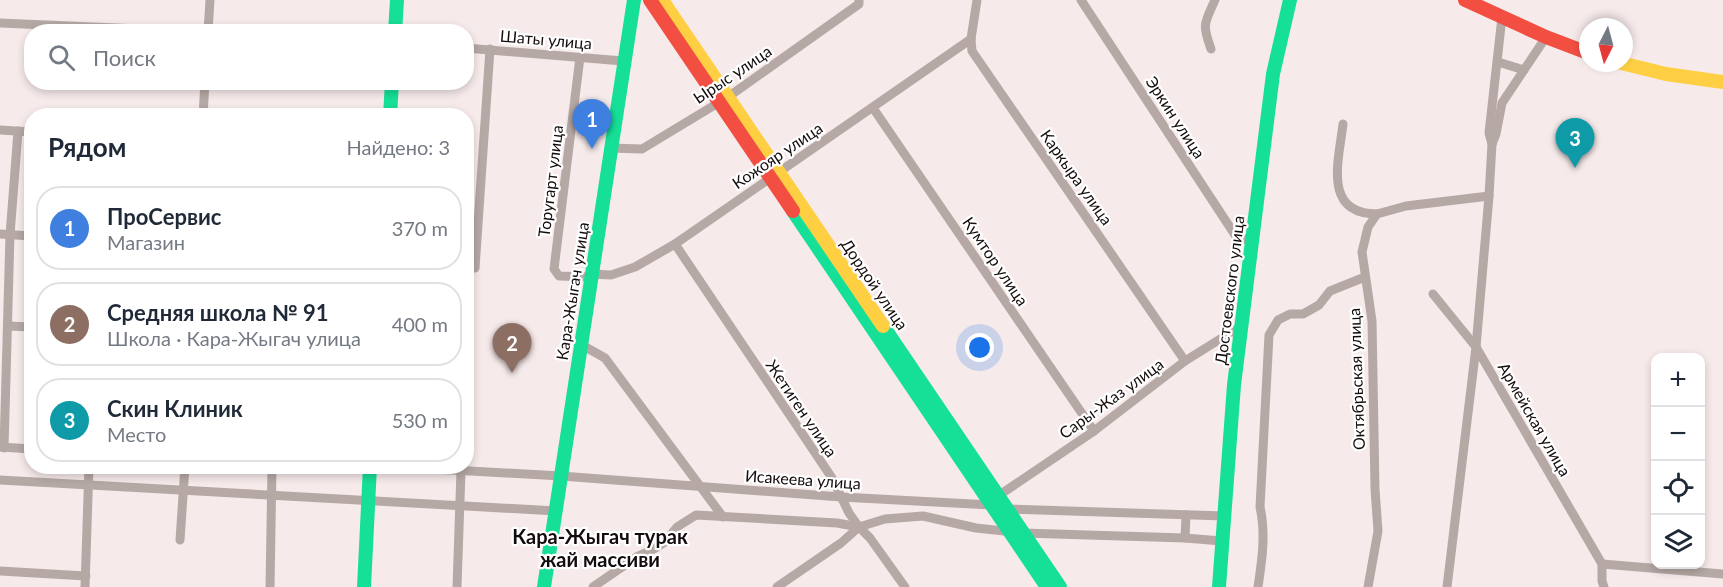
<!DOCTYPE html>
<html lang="ru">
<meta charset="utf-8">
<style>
:root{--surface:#fff;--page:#f6f6f7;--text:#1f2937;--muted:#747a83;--line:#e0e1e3;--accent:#63595a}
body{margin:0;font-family:Lato,sans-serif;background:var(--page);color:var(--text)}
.controls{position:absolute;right:18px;bottom:18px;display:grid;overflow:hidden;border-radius:12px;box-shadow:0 3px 9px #0003}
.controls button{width:54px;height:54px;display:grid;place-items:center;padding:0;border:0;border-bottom:2px solid var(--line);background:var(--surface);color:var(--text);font:30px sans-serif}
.compass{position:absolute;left:1579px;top:18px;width:54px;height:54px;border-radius:50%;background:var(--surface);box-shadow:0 3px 9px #0003;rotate:186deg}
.you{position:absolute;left:980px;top:348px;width:21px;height:21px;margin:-15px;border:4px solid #fff;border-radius:50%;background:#1a73e8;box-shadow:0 0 0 9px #1a73e833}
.badge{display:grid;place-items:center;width:39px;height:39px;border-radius:50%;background:var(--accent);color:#fff;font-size:20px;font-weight:700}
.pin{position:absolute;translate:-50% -50px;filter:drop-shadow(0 2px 3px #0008)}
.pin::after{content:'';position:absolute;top:32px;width:21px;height:18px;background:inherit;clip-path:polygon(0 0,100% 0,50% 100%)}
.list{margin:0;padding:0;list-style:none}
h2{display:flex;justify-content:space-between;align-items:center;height:78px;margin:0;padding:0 24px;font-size:26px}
h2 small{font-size:20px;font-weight:400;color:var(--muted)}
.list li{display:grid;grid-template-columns:39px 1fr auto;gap:18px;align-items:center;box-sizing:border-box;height:84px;margin:0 12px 12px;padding:0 12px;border:2px solid var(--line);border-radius:24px}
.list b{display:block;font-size:22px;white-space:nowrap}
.list p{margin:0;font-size:20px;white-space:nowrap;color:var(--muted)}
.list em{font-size:20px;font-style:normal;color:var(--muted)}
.icon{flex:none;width:33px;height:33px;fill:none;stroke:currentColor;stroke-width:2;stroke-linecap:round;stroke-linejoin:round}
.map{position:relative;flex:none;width:1723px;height:587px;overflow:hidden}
.search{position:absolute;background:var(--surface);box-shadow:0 3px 9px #0003;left:24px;top:24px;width:450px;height:66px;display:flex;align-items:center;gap:15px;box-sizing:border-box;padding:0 21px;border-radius:24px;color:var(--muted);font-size:22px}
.panel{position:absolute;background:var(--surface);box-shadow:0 3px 9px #0003;left:24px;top:108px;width:450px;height:366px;border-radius:24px}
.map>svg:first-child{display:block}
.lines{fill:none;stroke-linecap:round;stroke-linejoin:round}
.street{stroke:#b6a9a5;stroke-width:9}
.fast{stroke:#16e098;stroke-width:14}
.slow{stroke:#ffcf43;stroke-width:14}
.jam{stroke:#f24e42;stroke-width:14}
.labels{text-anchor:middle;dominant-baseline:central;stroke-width:4.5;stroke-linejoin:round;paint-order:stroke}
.street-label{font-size:16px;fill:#140b0c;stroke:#fff}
.quarter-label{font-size:20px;font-weight:bold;fill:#140b0c;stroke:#fff}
</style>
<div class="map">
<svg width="1723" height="587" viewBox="0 0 1723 587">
<rect width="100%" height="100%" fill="#f7eaeb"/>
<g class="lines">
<g class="street">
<path d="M977,0L971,39L972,51L1185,361"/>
<path d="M1081,0L1237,238L1252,240"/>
<path d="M0,23L210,32"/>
<path d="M208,32L210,0"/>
<path d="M466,48L623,61"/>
<path d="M1211,49C1202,24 1204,24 1215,0"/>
<path d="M580,57L554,269L559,276L590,277"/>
<path d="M1498,62L1524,70"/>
<path d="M873,108L1094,431"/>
<path d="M203,116L205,82"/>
<path d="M1343,124C1339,160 1322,214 1377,214"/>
<path d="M0,130L32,132"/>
<path d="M1492,144L1496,134L1502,103L1546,37"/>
<path d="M610,148L642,149L728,97L859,4V0"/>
<path d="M0,234L32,236"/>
<path d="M675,244L832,478L849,513L859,527L870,538L905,587"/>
<path d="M475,268L490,49"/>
<path d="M591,274L611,275L635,267L675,244L971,39"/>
<path d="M1433,294L1476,347L1602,564"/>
<path d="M8,326L32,327"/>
<path d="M580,344L605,358L723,517"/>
<path d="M0,447L32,449"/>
<path d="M4,448L10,235L18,131"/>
<path d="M380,466L561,476L841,497L991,505L1007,509L1224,516"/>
<path d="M0,480L556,511"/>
<path d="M998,496L1094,431L1185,361L1241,326"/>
<path d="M1185,538L1186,515"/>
<path d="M180,540L185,466"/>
<path d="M1602,564L1723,574"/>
<path d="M1602,564V581L1604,587"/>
<path d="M0,571L86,576"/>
<path d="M85,587L89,466"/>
<path d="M270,587L272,466"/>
<path d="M457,587L461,471"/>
<path d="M593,587L638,556L654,549L665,542L677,527L696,515L837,523L859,527L885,519L923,516L976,528L1023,533L1185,538L1222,541"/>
<path d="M777,587L841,543L859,527"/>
<path d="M1258,587C1262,560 1266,534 1260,507L1269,335L1278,320L1290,314H1303L1319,305L1330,291L1365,277"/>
<path d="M1368,587L1378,531L1375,489L1372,321L1362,252L1368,227L1377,214L1406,206L1489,196"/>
<path d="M1447,587L1476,347L1489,196L1492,144L1489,133L1502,17"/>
</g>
<g class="fast">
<path d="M395,32L397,0"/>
<path d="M390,116L392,82"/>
<path d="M793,211L1047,587"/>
<path d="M883,326L1060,587"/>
<path d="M364,587L370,466"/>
<path d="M544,587L634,0"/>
<path d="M1219,587L1234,385L1273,74L1290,0"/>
</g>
<g class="slow">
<path d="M662,0L883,326"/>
<path d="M1621,63L1666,74L1723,82"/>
</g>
<g class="jam">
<path d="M650,0L793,211"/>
<path d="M1465,0L1546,37L1588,53"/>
</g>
</g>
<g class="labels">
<g class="street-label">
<text transform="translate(546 39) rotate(5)">Шаты улица</text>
<text transform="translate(732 74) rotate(-34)">Ырыс улица</text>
<text transform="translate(1176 117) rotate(57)">Эркин улица</text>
<text transform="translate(777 155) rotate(-34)">Кожояр улица</text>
<text transform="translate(1077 177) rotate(55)">Каркыра улица</text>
<text transform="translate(550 181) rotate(-83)">Торугарт улица</text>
<text transform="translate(996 261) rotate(56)">Кумтор улица</text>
<text transform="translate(875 284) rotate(56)">Дордой улица</text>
<text transform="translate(1229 290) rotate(-83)">Достоевского улица</text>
<text transform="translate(572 291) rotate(-81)">Кара-Жыгач улица</text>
<text transform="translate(1356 379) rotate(-92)">Октябрьская улица</text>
<text transform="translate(1111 398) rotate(-36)">Сары-Жаз улица</text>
<text transform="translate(802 408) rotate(56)">Жетиген улица</text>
<text transform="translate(1535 419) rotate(60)">Армейская улица</text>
<text transform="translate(803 479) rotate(4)">Исакеева улица</text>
</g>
<g class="quarter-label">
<text x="600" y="536">Кара-Жыгач турак<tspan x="600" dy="23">жай массиви</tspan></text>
</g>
</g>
</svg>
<div class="controls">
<button>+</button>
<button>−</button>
<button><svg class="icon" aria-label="locate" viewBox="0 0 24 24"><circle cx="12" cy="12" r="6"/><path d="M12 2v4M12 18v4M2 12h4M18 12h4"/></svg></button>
<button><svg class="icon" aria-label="layers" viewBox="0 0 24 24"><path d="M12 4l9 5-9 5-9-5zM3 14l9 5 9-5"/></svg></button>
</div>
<svg class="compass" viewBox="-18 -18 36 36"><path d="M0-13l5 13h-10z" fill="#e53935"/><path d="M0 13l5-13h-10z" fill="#747a83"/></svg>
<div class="you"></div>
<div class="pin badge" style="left:592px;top:149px;background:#3f7fe0">1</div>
<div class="pin badge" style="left:512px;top:373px;background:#8d6e63">2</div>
<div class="pin badge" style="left:1575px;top:168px;background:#0f9aa8">3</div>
<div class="search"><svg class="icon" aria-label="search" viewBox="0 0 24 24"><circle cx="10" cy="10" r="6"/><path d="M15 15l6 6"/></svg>Поиск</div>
<section class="panel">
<h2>Рядом<small>Найдено: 3</small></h2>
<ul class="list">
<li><span class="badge" style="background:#3f7fe0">1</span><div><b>ПроСервис</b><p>Магазин</p></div><em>370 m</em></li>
<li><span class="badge" style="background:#8d6e63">2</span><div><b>Средняя школа № 91</b><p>Школа · Кара-Жыгач улица</p></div><em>400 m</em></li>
<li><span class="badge" style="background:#0f9aa8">3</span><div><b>Скин Клиник</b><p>Место</p></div><em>530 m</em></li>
</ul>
</section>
</div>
